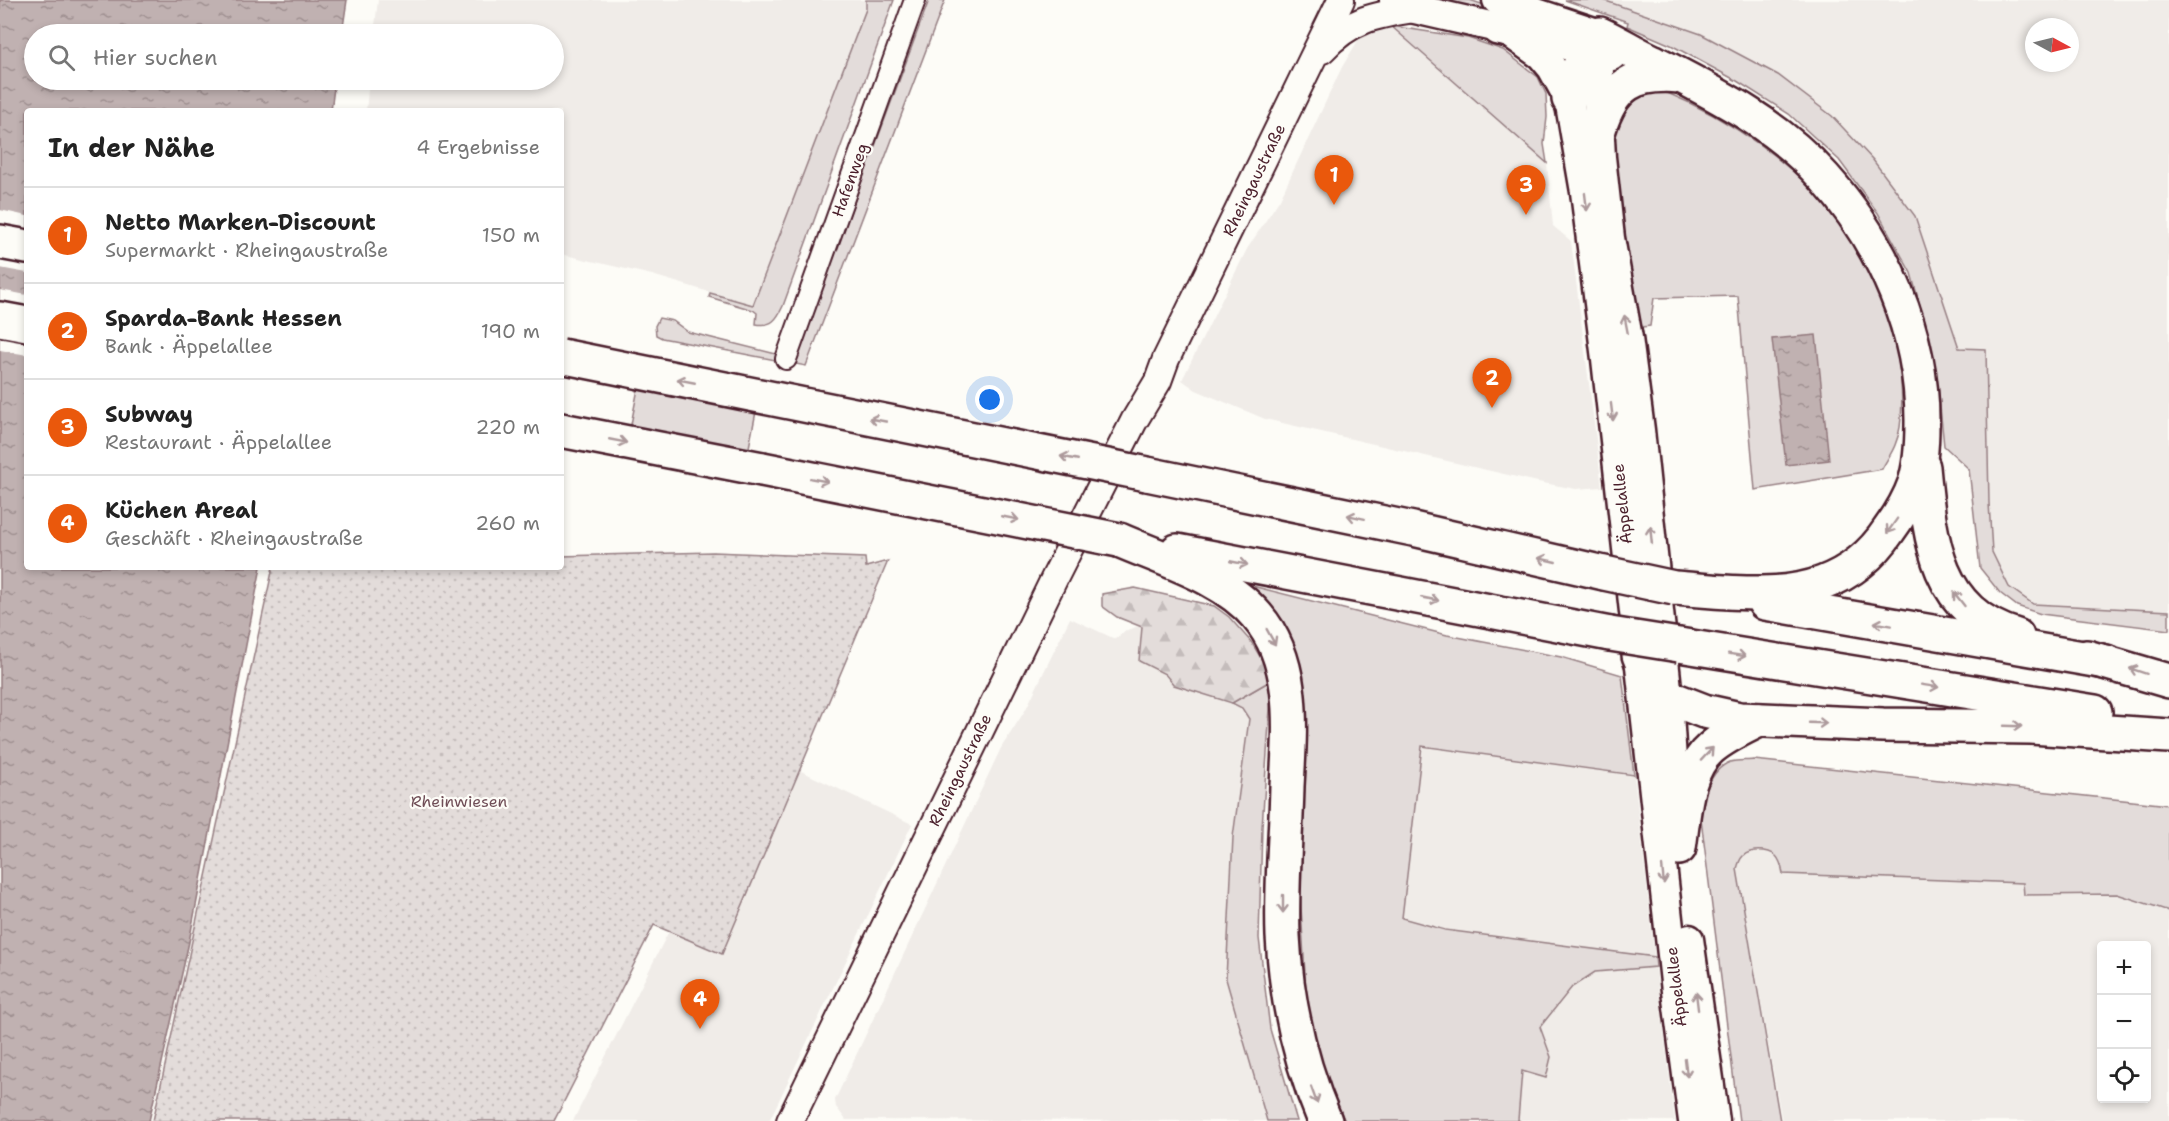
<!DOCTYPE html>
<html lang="de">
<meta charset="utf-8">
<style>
:root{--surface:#fff;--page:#f2f2f2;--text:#222;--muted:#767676;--line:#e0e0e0;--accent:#ea580c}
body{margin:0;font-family:"Shantell Sans",sans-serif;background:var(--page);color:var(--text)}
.controls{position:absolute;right:18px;bottom:18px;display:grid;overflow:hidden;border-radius:6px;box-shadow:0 3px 9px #0003}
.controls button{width:54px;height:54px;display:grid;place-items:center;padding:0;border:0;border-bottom:2px solid var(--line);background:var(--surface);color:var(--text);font:30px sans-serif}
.compass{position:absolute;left:2025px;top:18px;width:54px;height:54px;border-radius:50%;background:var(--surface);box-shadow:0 3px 9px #0003;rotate:97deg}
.you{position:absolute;left:990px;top:400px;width:21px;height:21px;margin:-15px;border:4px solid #fff;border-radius:50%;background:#1a73e8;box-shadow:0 0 0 9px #1a73e833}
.badge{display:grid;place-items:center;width:39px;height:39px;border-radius:50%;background:var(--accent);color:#fff;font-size:20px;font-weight:700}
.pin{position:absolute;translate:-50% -50px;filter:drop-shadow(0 2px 3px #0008)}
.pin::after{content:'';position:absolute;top:32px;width:21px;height:18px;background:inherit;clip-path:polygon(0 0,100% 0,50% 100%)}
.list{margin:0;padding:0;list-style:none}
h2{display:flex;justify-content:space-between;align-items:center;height:78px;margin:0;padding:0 24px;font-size:26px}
h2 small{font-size:20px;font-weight:400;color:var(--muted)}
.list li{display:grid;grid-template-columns:39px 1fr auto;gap:18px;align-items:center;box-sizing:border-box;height:96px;padding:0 24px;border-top:2px solid var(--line)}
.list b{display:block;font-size:22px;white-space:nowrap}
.list p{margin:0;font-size:20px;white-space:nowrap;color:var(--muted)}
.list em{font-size:20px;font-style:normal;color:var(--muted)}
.icon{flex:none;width:33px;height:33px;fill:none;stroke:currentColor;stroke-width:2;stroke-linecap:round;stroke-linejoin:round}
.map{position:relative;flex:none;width:2169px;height:1121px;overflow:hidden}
.search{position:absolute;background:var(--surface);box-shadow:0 3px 9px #0003;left:24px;top:24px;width:540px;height:66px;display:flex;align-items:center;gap:15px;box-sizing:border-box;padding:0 21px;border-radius:33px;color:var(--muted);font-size:22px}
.panel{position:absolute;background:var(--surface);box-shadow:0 3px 9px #0003;left:24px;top:108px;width:540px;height:462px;border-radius:6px}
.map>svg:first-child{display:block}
.built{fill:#f0ece8;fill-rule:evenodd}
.green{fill:#e3dcda;stroke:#967e82;stroke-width:1.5}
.forest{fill:url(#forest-firs);stroke:#967e82;stroke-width:1.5}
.park{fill:url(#park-dots);stroke:#967e82;stroke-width:1.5}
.water{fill:url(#water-ripples);stroke:#91777b;stroke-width:1.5}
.pier{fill:#fdfcf7}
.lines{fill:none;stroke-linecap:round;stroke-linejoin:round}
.minor-casing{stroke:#4a1f2b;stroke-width:24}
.tertiary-casing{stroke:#4a1f2b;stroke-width:30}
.secondary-casing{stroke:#4a1f2b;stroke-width:33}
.motorway-casing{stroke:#4a1f2b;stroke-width:38}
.minor{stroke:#fdfcf7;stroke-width:20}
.tertiary{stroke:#fdfcf7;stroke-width:26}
.secondary{stroke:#fdfcf7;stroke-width:28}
.motorway{stroke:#fdfcf7;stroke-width:33}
.motorway-bridge-casing{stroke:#4a1f2b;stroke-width:38;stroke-linecap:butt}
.motorway-bridge{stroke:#fdfcf7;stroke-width:33}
.oneway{stroke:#ac999b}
.labels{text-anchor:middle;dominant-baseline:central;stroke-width:4.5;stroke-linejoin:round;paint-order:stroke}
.street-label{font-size:16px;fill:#4a1f2b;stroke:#fdfcf7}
.park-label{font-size:16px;fill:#704e57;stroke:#fdfcf7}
</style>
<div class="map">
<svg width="2169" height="1121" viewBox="0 0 2169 1121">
<defs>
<pattern id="forest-firs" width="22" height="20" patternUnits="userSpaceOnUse" patternTransform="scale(1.5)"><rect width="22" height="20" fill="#e3dcda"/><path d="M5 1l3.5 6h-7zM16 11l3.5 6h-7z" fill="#c4bcbb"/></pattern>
<pattern id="park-dots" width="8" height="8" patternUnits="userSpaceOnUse" patternTransform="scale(1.5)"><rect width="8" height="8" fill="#e3dcda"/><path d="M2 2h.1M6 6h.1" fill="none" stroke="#c4bcbb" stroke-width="1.8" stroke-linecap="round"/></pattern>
<pattern id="water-ripples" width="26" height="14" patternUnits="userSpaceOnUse" patternTransform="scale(1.5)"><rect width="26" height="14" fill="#c0b1b1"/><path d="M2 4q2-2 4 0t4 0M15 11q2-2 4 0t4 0" fill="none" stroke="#9e8f90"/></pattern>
</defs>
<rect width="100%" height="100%" fill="#fdfcf7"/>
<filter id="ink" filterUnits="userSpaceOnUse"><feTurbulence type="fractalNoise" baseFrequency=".0167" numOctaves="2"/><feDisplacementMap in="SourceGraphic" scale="12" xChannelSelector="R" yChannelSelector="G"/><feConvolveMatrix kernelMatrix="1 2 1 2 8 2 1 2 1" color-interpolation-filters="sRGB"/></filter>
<g filter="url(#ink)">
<g class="built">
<path d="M378,0H866V9L753,305L652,275L561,254V111H366L369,80H554V34H374Z"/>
<path d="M1603,0H2169V611L2033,604L2009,587L1992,553L1989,503L1986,349L1959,348L1915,216L1873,160L1832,116L1778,75L1701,34ZM2034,27H2070V63H2034Z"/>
<path d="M1391,26L1547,163L1553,226L1571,241L1602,487L1576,489L1538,482L1265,419L1196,390L1182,380L1247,249L1280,199L1342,67L1360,37L1377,27Z"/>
<path d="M1070,618L1115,639L1127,630L1139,626L1142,627L1140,661L1165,674L1174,685L1232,703L1242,708L1249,719L1233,837L1226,978L1267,1121L846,1120L836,1107L835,1100L1001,748L1026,709Z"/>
<path d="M1422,746L1634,775L1655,957L1445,930L1402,918Z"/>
<path d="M799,770L912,824L769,1121H573L669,931L722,954Z"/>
<path d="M1754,850L1763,851L1775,855L1781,865L1783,874L2023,883L2024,895L2117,894L2169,911V1121H1782L1737,869L1742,857ZM2102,946H2146V1098H2102Z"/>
<path d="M1656,967L1675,1121L1518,1120L1522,1070L1545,1078L1551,1057L1540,1027L1572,987L1595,972Z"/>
</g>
<g class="green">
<path d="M866,0H894L783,306C777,319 772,327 756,324L757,313L753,310L709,297L710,293L753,305L866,9Z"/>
<path d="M929,0H945L806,366L662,338L656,335L655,326L659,318L673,321L688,332L796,359Z"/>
<path d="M1423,0H1470L1554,30Z"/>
<path d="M1565,0H1603L1701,34L1778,75L1832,116L1873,160L1915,216L1959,348L1986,349L1989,503L1992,552L2009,587L2033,604L2169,611V630L2041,614L2017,606L2000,593L1980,568L1969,469L1944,446L1938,387L1928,334L1911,273L1878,213L1839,160L1789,114L1737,81L1671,45L1627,26L1628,22Z"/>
<path d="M1391,26L1468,38L1503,50L1538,77L1546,94L1547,117L1544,144L1547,163Z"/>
<path d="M1663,91C1731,119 1795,164 1841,222C1848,231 1853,243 1859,253C1879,290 1892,318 1898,359C1902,383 1905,422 1895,445C1892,453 1886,461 1882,469L1755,490L1738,296L1654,298L1650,326L1642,327L1626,262L1610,139L1630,94Z"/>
<path d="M644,358L762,381L743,478L625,455Z"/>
<path d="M1244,584L1447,635L1561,657L1622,675L1634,775L1422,746L1402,918L1445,930L1655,957L1656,967L1595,972L1572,987L1540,1027L1551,1057L1546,1078L1522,1071L1518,1120L1520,1121H1345L1335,1100L1313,1035L1306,991L1300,891L1305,770V703Z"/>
<path d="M1270,681L1271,694L1262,827L1259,938L1270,1029L1297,1121H1267L1226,979L1233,837L1249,719L1242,708L1232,703Z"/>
<path d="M1754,760L2169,805V911L2117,894L2024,895L2023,883L1783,874C1782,868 1781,861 1776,856C1768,849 1751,849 1743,856C1740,859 1738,865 1737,869L1780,1121H1739L1701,819C1702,799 1709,770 1730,762C1737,760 1747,761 1754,760Z"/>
</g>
<path class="forest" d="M1135,588L1214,606L1229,617L1252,643L1268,670L1270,681L1232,703L1174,685L1165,674L1139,661L1142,627L1117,617L1102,606V594Z"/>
<path class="park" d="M713,552L865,558L866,567L888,561L722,954L654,925L554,1121H153L273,567H561V556Z"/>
<g class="water">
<path d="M0,0H347L342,34H34V80H335L331,111H27V567H261L189,942L149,1121H0Z"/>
<path d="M1816,335L1829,460L1786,465L1772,339Z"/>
</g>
<g class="pier">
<path d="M0,210L27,216V273L0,268Z"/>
<path d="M0,290L27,295V355L0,350Z"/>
</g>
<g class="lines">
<g class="minor-casing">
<path id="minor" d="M786,359L915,0"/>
</g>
<g class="tertiary-casing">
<g id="tertiary">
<path d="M1322,50C1351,19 1375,15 1415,9"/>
<path d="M790,1121L1055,577L1134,421L1158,381L1166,359L1341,0"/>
</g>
</g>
<g class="secondary-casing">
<g id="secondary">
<path d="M1394,0L1415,9L1498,28L1513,35L1541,55L1552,68L1569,99L1585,192L1606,359L1676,991L1693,1121"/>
<path d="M1497,0L1600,34L1598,102L1601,157L1610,238L1628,338L1640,430L1668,698L1675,807"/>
<path d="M1689,939L1715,1121"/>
</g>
</g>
<g class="motorway-casing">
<g id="motorway">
<path d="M1498,28L1537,35L1610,54"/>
<path d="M1569,99L1574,76L1600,34C1618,42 1634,53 1652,61C1714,93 1776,123 1824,177C1884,244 1923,334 1922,424C1922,444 1921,464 1915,483C1909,500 1900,515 1889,530C1873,554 1850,573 1823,583C1780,600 1720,591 1674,588"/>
<path d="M1599,129C1613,84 1634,72 1680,76"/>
<path d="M0,242L27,247"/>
<path d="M0,319L27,324"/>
<path d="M561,430L762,469"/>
<path d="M1923,467C1930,540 1936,612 2017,636"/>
<path d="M1147,474L1413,529L1604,573"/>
<path d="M1119,540C1165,560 1224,577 1257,616C1297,662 1290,730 1287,786C1286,836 1281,886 1283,936C1286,1000 1300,1062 1325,1121"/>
<path d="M1177,551L1610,634"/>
<path d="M1765,603L2106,662"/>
<path d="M1679,645L2095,712"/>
<path d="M1639,655L1650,682L1660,694L1704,711L1740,719L1883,725L2031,727L2169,736"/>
<path d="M2087,657L2169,681"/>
<path d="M1679,848C1684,816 1684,771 1711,748C1725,736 1743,728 1759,720"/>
</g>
</g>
<use href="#minor" class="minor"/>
<use href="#tertiary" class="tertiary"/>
<use href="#secondary" class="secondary"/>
<use href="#motorway" class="motorway"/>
<g class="motorway-bridge-casing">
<g id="motorway-bridge">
<path d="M561,356L1147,474"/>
<path d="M762,469L1119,540"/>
<path d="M1604,573L1674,588"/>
<path d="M1610,634L1679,645"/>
</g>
</g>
<use href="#motorway-bridge" class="motorway-bridge"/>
</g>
<defs><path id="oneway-shaft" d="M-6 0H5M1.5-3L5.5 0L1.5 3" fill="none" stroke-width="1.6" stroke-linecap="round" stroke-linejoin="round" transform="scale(1.5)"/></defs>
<g class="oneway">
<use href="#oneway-shaft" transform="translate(1586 202) rotate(83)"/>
<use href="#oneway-shaft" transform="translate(1626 324) rotate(-101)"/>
<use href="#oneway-shaft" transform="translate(686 381) rotate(-169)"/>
<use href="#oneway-shaft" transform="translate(1612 412) rotate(83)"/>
<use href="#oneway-shaft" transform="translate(878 420) rotate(-169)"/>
<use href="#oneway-shaft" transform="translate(618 441) rotate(11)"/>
<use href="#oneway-shaft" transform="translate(1069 458) rotate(-169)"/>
<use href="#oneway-shaft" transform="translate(819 480) rotate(11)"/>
<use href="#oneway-shaft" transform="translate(1356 517) rotate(-168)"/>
<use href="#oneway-shaft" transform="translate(1010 518) rotate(11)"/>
<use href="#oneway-shaft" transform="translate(1892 526) rotate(125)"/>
<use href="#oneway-shaft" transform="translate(1651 535) rotate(-96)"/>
<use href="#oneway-shaft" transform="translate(1547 560) rotate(-167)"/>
<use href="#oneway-shaft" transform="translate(1239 563) rotate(11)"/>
<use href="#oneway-shaft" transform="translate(1430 599) rotate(11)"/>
<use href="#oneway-shaft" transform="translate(1959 599) rotate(-128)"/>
<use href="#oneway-shaft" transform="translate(1883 624) rotate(-170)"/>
<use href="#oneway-shaft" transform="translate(1271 637) rotate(61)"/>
<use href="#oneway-shaft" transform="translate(1737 655) rotate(9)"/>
<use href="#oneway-shaft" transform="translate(2138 671) rotate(-162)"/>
<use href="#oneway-shaft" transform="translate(1930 686) rotate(9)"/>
<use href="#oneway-shaft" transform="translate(1818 723) rotate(2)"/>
<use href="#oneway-shaft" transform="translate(2013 726) rotate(2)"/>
<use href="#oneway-shaft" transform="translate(1707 754) rotate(-47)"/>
<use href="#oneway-shaft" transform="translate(1663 875) rotate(84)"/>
<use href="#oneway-shaft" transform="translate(1283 904) rotate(90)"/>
<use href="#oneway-shaft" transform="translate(1697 1001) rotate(-97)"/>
<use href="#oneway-shaft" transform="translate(1686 1068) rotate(83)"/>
<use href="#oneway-shaft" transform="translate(1314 1095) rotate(70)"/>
</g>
</g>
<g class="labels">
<g class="street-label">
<text transform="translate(850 180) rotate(-70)">Hafenweg</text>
<text transform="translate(1254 180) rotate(-64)">Rheingaustraße</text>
<text transform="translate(1622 504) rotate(-96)">Äppelallee</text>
<text transform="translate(960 770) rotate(-64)">Rheingaustraße</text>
<text transform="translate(1676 987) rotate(-97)">Äppelallee</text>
</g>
<g class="park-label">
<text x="459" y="801">Rheinwiesen</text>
</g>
</g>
</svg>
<div class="controls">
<button>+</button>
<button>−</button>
<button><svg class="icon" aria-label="locate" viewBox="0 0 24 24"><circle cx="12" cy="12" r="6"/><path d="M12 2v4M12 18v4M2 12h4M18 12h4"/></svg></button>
</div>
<svg class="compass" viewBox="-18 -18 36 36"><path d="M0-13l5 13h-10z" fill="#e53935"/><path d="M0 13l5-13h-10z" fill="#767676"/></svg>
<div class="you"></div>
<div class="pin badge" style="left:1334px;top:205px">1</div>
<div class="pin badge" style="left:1492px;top:408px">2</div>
<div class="pin badge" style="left:1526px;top:215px">3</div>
<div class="pin badge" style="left:700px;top:1029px">4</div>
<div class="search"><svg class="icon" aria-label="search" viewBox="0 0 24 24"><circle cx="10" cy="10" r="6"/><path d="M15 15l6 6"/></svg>Hier suchen</div>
<section class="panel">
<h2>In der Nähe<small>4 Ergebnisse</small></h2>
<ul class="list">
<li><span class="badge">1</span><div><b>Netto Marken-Discount</b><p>Supermarkt · Rheingaustraße</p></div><em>150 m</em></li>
<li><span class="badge">2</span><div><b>Sparda-Bank Hessen</b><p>Bank · Äppelallee</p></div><em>190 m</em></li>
<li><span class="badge">3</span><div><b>Subway</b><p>Restaurant · Äppelallee</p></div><em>220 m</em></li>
<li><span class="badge">4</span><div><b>Küchen Areal</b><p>Geschäft · Rheingaustraße</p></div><em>260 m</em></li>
</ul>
</section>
</div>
